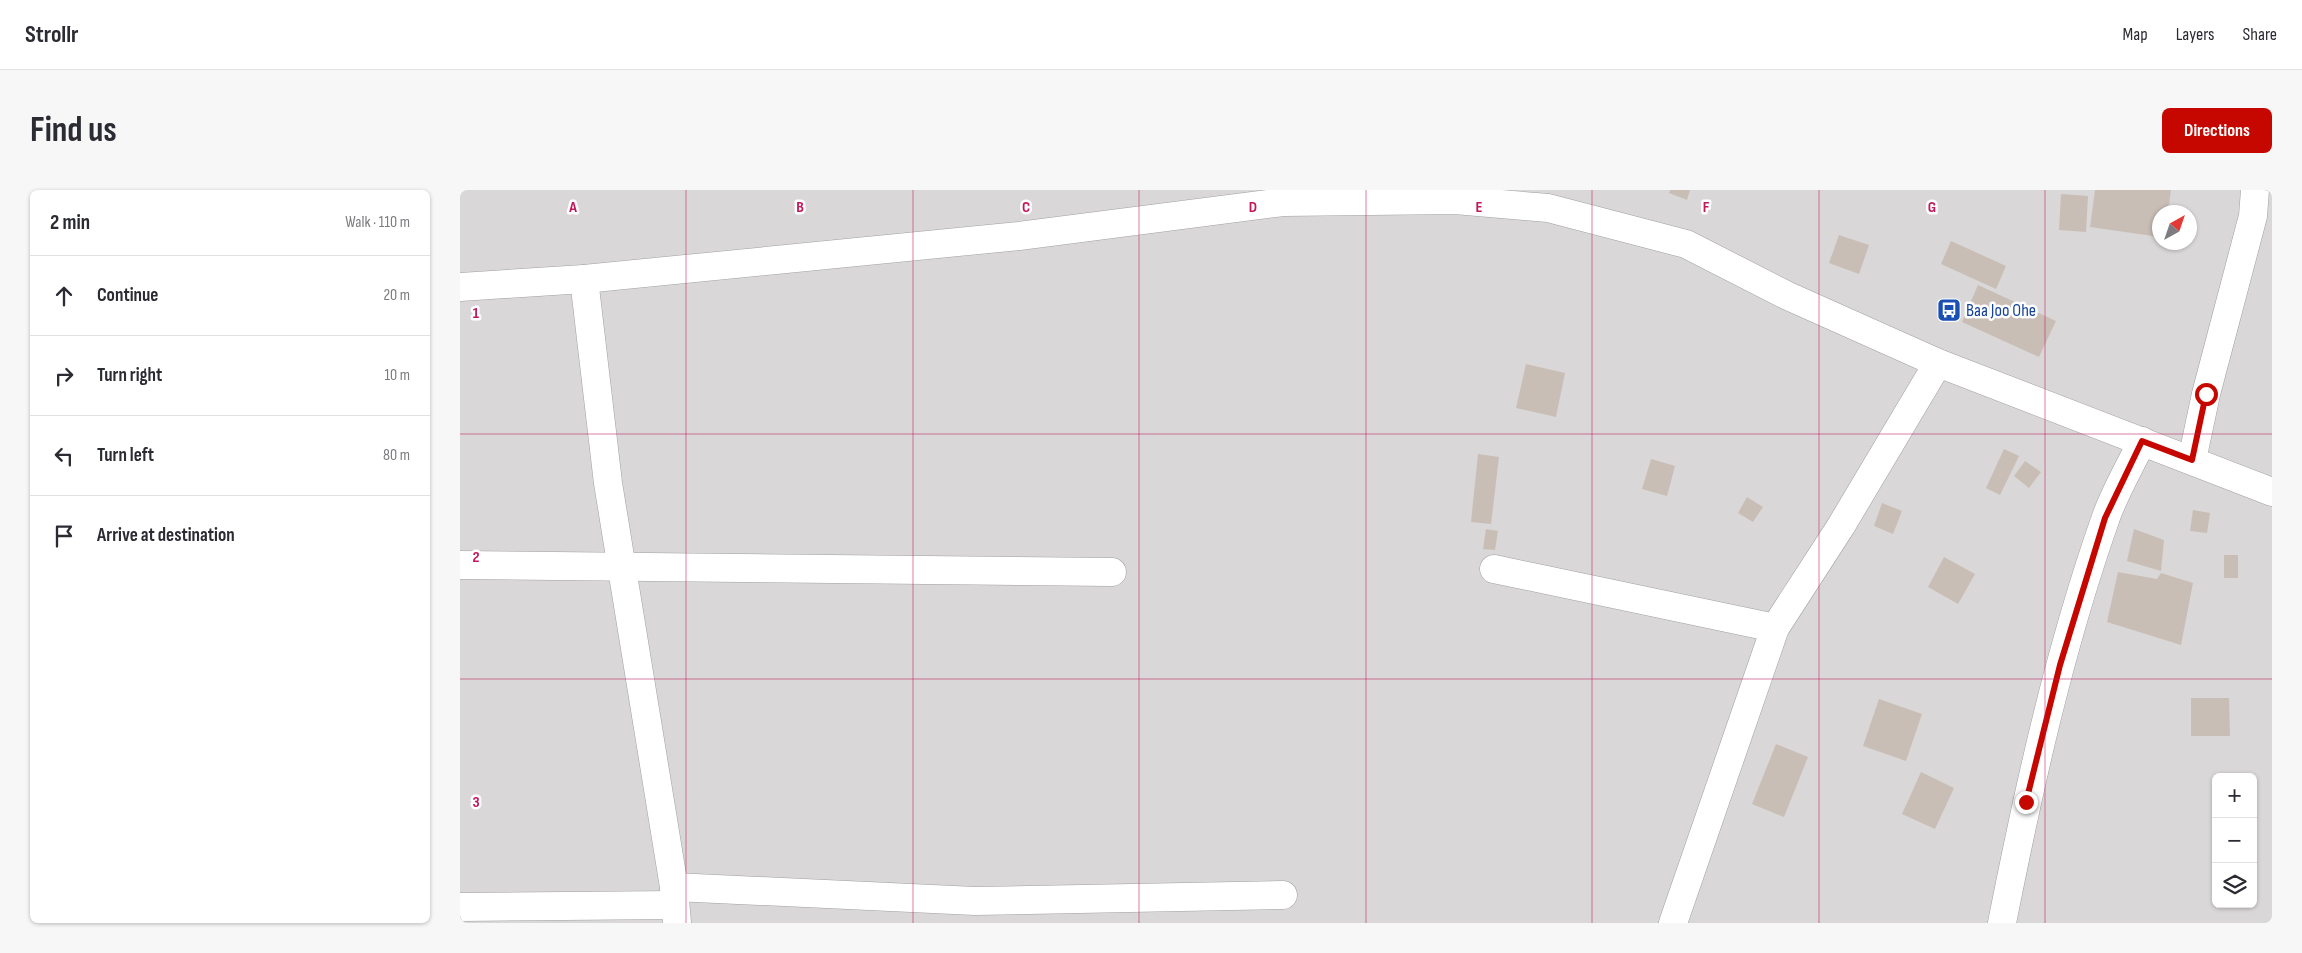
<!DOCTYPE html>
<meta charset="utf-8">
<style>
:root{--surface:#fff;--page:#f7f7f7;--text:#2b2b33;--muted:#7c7c81;--line:#e1e1e2;--accent:#c50700}
body{margin:0;font-family:"Sofia Sans Condensed",sans-serif;background:var(--page);color:var(--text)}
.controls{position:absolute;right:15px;bottom:15px;display:grid;overflow:hidden;border-radius:8px;box-shadow:0 1px 4px #0004}
.controls button{width:45px;height:45px;display:grid;place-items:center;padding:0;border:0;border-bottom:1px solid var(--line);background:var(--surface);color:var(--text);font:25px sans-serif}
.compass{position:absolute;left:1692px;top:15px;width:45px;height:45px;border-radius:50%;background:var(--surface);box-shadow:0 1px 4px #0004;rotate:40deg}
.stop{position:absolute;width:15px;height:15px;margin:-11px;border:4px solid #c50700;border-radius:50%;background:#fff}
.stop.end{background:#c50700;border-color:#fff;box-shadow:0 1px 5px #0008}
.list{margin:0;padding:0;list-style:none}
h2{display:flex;justify-content:space-between;align-items:center;height:65px;margin:0;padding:0 20px;font-size:21px}
h2 small{font-size:16px;font-weight:400;color:var(--muted)}
.list li{display:grid;grid-template-columns:32px 1fr auto;gap:15px;align-items:center;box-sizing:border-box;height:80px;padding:0 20px;border-top:1px solid var(--line)}
.list b{display:block;font-size:19px;white-space:nowrap}
.list em{font-size:16px;font-style:normal;color:var(--muted)}
.icon{flex:none;width:28px;height:28px;fill:none;stroke:currentColor;stroke-width:2;stroke-linecap:round;stroke-linejoin:round}
.map{position:relative;flex:none;width:1812px;height:733px;overflow:hidden;border-radius:8px}
header{display:flex;align-items:center;gap:30px;box-sizing:border-box;height:70px;padding:0 25px;background:var(--surface);border-bottom:1px solid var(--line)}
header strong{font-size:24px}
nav{display:flex;gap:28px;margin-inline-start:auto;font-size:18px}
.intro{display:flex;align-items:center;justify-content:space-between;box-sizing:border-box;height:120px;padding:0 30px}
h1{margin:0;font-size:35px}
.button{padding:12px 22px;border-radius:8px;background:var(--accent);color:#fff;font-size:18px;font-weight:700}
main{display:flex;gap:30px;padding:0 30px}
aside{flex:1;background:var(--surface);border-radius:8px;box-shadow:0 1px 4px #0004}
.map>svg:first-child{display:block}
.residential{fill:#d9d7d7;fill-rule:evenodd}
.building{fill:#c9beb5}
.lines{fill:none;stroke-linecap:round;stroke-linejoin:round}
.minor-casing{stroke:#a1a1a1;stroke-width:29}
.minor{stroke:#fff;stroke-width:28}
.route{stroke:#c50700;stroke-width:6}
.grid{fill:none;stroke:#c2185b;stroke-width:1;stroke-opacity:0.55}
.labels{text-anchor:middle;dominant-baseline:central;stroke-width:5;stroke-linejoin:round;paint-order:stroke}
.transit-label{font-size:18px;fill:#164399;stroke:#fff;text-anchor:start}
.grid-label{font-size:16px;text-anchor:middle;font-weight:bold;fill:#c2185b;stroke:#fff;stroke-width:5;stroke-linejoin:round;paint-order:stroke}
</style>
<header>
<strong>Strollr</strong>
<nav><a>Map</a><a>Layers</a><a>Share</a></nav>
</header>
<div class="intro"><h1>Find us</h1><a class="button">Directions</a></div>
<main>
<aside>
<h2>2 min<small>Walk · 110 m</small></h2>
<ul class="list">
<li><svg class="icon" aria-label="ahead" viewBox="0 0 24 24"><path d="M12 20V5M6 11l6-6 6 6"/></svg><div><b>Continue</b></div><em>20 m</em></li>
<li><svg class="icon" aria-label="right" viewBox="0 0 24 24"><path d="M7 20v-9h11M14 6l5 5-5 5"/></svg><div><b>Turn right</b></div><em>10 m</em></li>
<li><svg class="icon" aria-label="left" viewBox="0 0 24 24"><path d="M17 20v-9H6M10 6l-5 5 5 5"/></svg><div><b>Turn left</b></div><em>80 m</em></li>
<li><svg class="icon" aria-label="arrive" viewBox="0 0 24 24"><path d="M6 21V4h12l-3 4 3 4H6"/></svg><div><b>Arrive at destination</b></div></li>
</ul>
</aside>
<div class="map">
<svg width="1812" height="733" viewBox="0 0 1812 733">
<rect width="100%" height="100%" fill="#ede9df"/>
<path class="residential" d="M0,0H1812V733H0ZM1700,22H1730V52H1700ZM1756,587H1793V714H1756Z"/>
<g class="building">
<path d="M1210,0H1230L1227,10L1209,3Z"/>
<path d="M1635,0H1711L1708,22H1700V47L1630,37Z"/>
<path d="M1601,4L1628,6L1626,42L1599,40Z"/>
<path d="M1379,45L1409,55L1399,84L1369,73Z"/>
<path d="M1491,51L1546,76L1536,99L1481,74Z"/>
<path d="M1518,95L1596,131L1579,167L1502,132Z"/>
<path d="M1066,174L1105,183L1096,227L1056,218Z"/>
<path d="M1544,259L1559,266L1540,305L1526,298Z"/>
<path d="M1018,264L1039,267L1031,334L1011,332Z"/>
<path d="M1191,269L1215,276L1207,306L1182,299Z"/>
<path d="M1565,271L1581,282L1569,298L1554,286Z"/>
<path d="M1287,307L1303,317L1293,332L1278,323Z"/>
<path d="M1422,313L1442,321L1433,344L1414,336Z"/>
<path d="M1733,320L1750,323L1747,343L1730,341Z"/>
<path d="M1026,339L1038,341L1035,360L1023,359Z"/>
<path d="M1674,339L1704,350L1701,381L1667,371Z"/>
<rect x="1764" y="365" width="14" height="23"/>
<path d="M1484,367L1515,384L1498,414L1468,397Z"/>
<path d="M1658,382L1697,389L1701,383L1733,393L1721,455L1647,432Z"/>
<path d="M1731,508H1769L1770,546H1731Z"/>
<path d="M1419,509L1462,524L1446,571L1403,556Z"/>
<path d="M1316,554L1348,567L1324,627L1292,614Z"/>
<path d="M1461,582L1494,598L1475,639L1442,624Z"/>
</g>
<g class="lines">
<g class="minor-casing">
<g id="minor">
<path d="M124,89L148,293L214,697L217,733"/>
<path d="M0,97L124,89L559,46L823,12L995,10L1088,18L1226,54L1328,106L1478,173L1812,302"/>
<path d="M1732,270L1746,204L1793,26L1795,0"/>
<path d="M0,375L652,382"/>
<path d="M1034,379L1315,438"/>
<path d="M214,697L515,711L823,705"/>
<path d="M0,717L215,715"/>
<path d="M1213,733L1315,438L1381,336L1478,173"/>
<path d="M1542,733C1569,597 1599,461 1645,330C1654,303 1670,277 1682,251"/>
</g>
</g>
<use href="#minor" class="minor"/>
</g>
<g class="lines">
<path class="route" d="M1566,612L1600,475L1645,328L1682,251L1732,270L1746,204"/>
</g>
<path class="grid" d="M226,0V733M453,0V733M679,0V733M906,0V733M1132,0V733M1359,0V733M1585,0V733M0,244H1812M0,489H1812"/>
<defs>
<g id="bus-square" transform="scale(1.25)"><rect x="-9" y="-9" width="18" height="18" rx="4" fill="#1a4fb4" stroke="#fff"/><path d="M-5-6H5V4H4V6H2V4H-2V6H-4V4H-5ZM-3.5-4V0h7V-4ZM-3.5 1.2v1.5H-2V1.2ZM2 1.2v1.5H3.5V1.2Z" fill="#fff"/></g>
</defs>
<g fill-rule="evenodd">
<use href="#bus-square" x="1489" y="120"/>
</g>
<g class="labels">
<g class="transit-label">
<text x="1506" y="120">Baa Joo Ohe</text>
</g>
</g>
<g class="grid-label">
<text x="113" y="22">A</text>
<text x="340" y="22">B</text>
<text x="566" y="22">C</text>
<text x="793" y="22">D</text>
<text x="1019" y="22">E</text>
<text x="1246" y="22">F</text>
<text x="1472" y="22">G</text>
<text x="16" y="128">1</text>
<text x="16" y="372">2</text>
<text x="16" y="617">3</text>
</g>
</svg>
<div class="controls">
<button>+</button>
<button>−</button>
<button><svg class="icon" aria-label="layers" viewBox="0 0 24 24"><path d="M12 4l9 5-9 5-9-5zM3 14l9 5 9-5"/></svg></button>
</div>
<svg class="compass" viewBox="-18 -18 36 36"><path d="M0-13l5 13h-10z" fill="#e53935"/><path d="M0 13l5-13h-10z" fill="#7c7c81"/></svg>
<div class="stop" style="left:1746px;top:204px"></div>
<div class="stop end" style="left:1566px;top:612px"></div>
</div>
</main>
